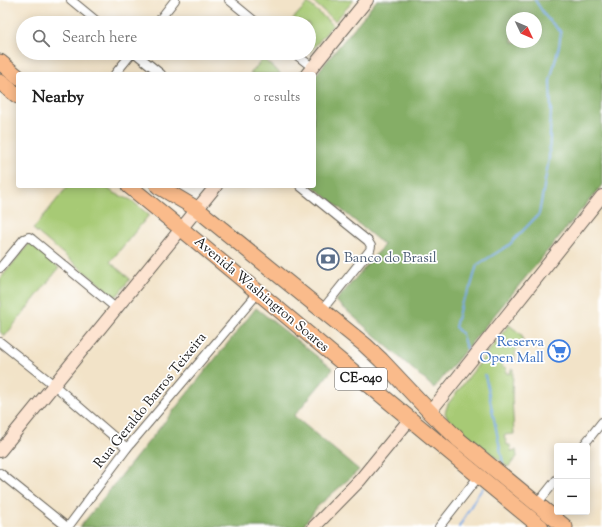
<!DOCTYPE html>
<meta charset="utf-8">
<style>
:root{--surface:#fff;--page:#f6f6f6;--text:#222;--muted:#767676;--line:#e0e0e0}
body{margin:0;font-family:"Sorts Mill Goudy",serif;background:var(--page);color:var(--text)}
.controls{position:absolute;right:12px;bottom:12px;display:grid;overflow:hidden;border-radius:4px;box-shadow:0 2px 10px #0003}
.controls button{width:36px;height:36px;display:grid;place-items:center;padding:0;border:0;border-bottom:1px solid var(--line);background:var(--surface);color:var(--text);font:20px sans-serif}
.compass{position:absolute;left:506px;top:12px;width:36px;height:36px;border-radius:50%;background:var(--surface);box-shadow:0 2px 10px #0003;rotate:134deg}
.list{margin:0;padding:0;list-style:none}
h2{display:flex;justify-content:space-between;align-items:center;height:52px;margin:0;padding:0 16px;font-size:17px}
h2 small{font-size:13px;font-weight:400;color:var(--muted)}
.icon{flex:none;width:22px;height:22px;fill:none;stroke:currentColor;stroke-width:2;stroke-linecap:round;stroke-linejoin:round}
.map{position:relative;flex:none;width:602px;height:527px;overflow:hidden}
.search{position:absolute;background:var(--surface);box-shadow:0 2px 10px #0003;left:16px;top:16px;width:300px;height:44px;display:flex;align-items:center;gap:10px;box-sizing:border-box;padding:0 14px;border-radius:22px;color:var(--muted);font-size:15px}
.panel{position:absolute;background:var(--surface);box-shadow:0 2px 10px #0003;left:16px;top:72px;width:300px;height:116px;border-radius:4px}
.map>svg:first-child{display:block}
.green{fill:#a7ca74;stroke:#627348}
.forest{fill:#85ae66;stroke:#506541;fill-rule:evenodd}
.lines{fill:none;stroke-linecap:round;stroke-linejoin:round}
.stream{stroke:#7dace7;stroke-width:2}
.street-casing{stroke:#676258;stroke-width:10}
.secondary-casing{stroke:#676258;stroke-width:14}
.highway-casing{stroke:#676258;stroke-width:17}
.street{stroke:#fff;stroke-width:8}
.secondary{stroke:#fde4d1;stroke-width:12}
.highway{stroke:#fabb8b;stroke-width:15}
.labels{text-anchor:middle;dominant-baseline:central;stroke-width:3.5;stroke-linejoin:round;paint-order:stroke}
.shield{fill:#fff;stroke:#606060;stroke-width:1}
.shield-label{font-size:13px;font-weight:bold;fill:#1c1c1c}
.service-label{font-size:14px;fill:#4e5e75;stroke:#fff;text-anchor:start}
.street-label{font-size:14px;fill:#1c1c1c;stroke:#fff}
.shop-label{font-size:14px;fill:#366cbe;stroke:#fff;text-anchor:end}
</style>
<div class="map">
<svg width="602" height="527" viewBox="0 0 602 527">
<rect width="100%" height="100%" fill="#fff"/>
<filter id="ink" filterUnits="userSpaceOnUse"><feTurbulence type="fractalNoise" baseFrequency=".025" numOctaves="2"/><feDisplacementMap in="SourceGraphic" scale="8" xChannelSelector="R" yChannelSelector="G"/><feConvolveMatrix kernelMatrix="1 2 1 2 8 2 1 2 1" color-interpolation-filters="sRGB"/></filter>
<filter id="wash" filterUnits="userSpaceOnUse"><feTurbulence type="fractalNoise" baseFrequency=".012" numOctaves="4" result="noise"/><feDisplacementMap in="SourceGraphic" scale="16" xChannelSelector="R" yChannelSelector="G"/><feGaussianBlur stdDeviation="0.9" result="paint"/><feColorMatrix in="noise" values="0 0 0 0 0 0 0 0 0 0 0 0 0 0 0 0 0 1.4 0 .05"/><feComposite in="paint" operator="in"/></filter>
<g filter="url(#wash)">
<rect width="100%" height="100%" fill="#f2e3c8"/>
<g class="green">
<path d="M311,0H354L335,21Z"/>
<path d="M308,3L333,25L309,53V23H289Z"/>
<path d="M263,59L281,74H250Z"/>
<path d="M68,186H104L114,193L131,200L149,215L110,262L130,279L117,296L113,295L33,229Z"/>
<path d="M30,243L59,268L5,336L0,332V279Z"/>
<path d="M509,325L522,335L523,341L517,342L514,362L503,360L502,367L506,368V373L510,374L511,369H513L512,398L514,434L504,435L505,440H506L507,445H510L511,451L516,450L517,457L508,467L448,419L445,413L448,404Z"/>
</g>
<g class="forest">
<path d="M377,0H602V185L434,388L336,301L384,245L313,186L314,77ZM512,18H536V42H512Z"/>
<path d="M256,308L333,369L294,416L359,470L317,507L302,527H80Z"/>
</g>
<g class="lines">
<g class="stream">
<path d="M469,351L465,345L462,334L455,327L461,304L471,286L477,265L509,245L539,214L549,159L551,110L550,81L559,46L561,32L546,17L535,0"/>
<path d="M485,375L503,463"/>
<path d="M459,527L475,499L483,488"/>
</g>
</g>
</g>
<g filter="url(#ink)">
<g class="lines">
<g class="street-casing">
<g id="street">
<path d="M71,0L99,23"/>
<path d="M229,0L257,23"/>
<path d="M157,23L175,0"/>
<path d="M135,53L161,74"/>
<path d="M294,53L312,67"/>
<path d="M115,74L132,53"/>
<path d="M300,186L368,241L371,246L370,250L322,310"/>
<path d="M0,268L24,239L29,237L32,239L117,309"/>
<path d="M0,342L54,385L127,448"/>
<path d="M583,446L602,422"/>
<path d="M0,473L67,527"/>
<path d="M537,504L557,479"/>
<path d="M68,527L127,448L258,293"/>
<path d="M439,527L479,476"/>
</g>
</g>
<g class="secondary-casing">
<g id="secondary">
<path d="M307,74L367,0"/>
<path d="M430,412L602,196"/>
<path d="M0,451L216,186"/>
<path d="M314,527L360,480L410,419"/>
</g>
</g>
<g class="highway-casing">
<g id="highway">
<path d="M0,62L18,77"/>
<path d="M0,82L18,96"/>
<path d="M129,186C267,298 403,415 541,527"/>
<path d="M158,186L197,209L365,345L381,360L430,412L459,440L565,527"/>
</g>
</g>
<use href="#street" class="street"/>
<use href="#secondary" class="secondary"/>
<use href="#highway" class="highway"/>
</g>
</g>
<defs>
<g id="bank-ring" transform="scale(1.15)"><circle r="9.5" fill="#fff" stroke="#5c6f8a" stroke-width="1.5"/><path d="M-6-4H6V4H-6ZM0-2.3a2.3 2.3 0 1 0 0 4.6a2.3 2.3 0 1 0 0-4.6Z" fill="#5c6f8a"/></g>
<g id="supermarket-ring" transform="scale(1.15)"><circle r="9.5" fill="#fff" stroke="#3f7fe0" stroke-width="1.5"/><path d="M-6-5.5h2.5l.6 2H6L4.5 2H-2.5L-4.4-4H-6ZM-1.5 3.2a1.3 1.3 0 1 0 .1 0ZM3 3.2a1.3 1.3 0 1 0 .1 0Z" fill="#3f7fe0"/></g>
</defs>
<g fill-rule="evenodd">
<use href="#bank-ring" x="328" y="259"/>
<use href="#supermarket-ring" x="559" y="351"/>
</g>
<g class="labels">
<rect class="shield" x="335" y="368" width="52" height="22" rx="3"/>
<g class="shield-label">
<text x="361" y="379">CE-040</text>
</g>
<g class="service-label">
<text x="344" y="259">Banco do Brasil</text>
</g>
<g class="street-label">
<text transform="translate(261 295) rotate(40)">Avenida Washington Soares</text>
<text transform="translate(151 401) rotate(-51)">Rua Geraldo Barros Teixeira</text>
</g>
<g class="shop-label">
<text x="544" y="343">Reserva<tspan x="544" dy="16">Open Mall</tspan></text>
</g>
</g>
</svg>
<div class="controls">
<button>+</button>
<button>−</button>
</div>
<svg class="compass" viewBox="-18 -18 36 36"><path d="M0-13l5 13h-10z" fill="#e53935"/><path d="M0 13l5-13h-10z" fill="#767676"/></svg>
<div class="search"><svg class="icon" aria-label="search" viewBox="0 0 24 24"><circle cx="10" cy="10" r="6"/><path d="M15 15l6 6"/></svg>Search here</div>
<section class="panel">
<h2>Nearby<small>0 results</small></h2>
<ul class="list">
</ul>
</section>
</div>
